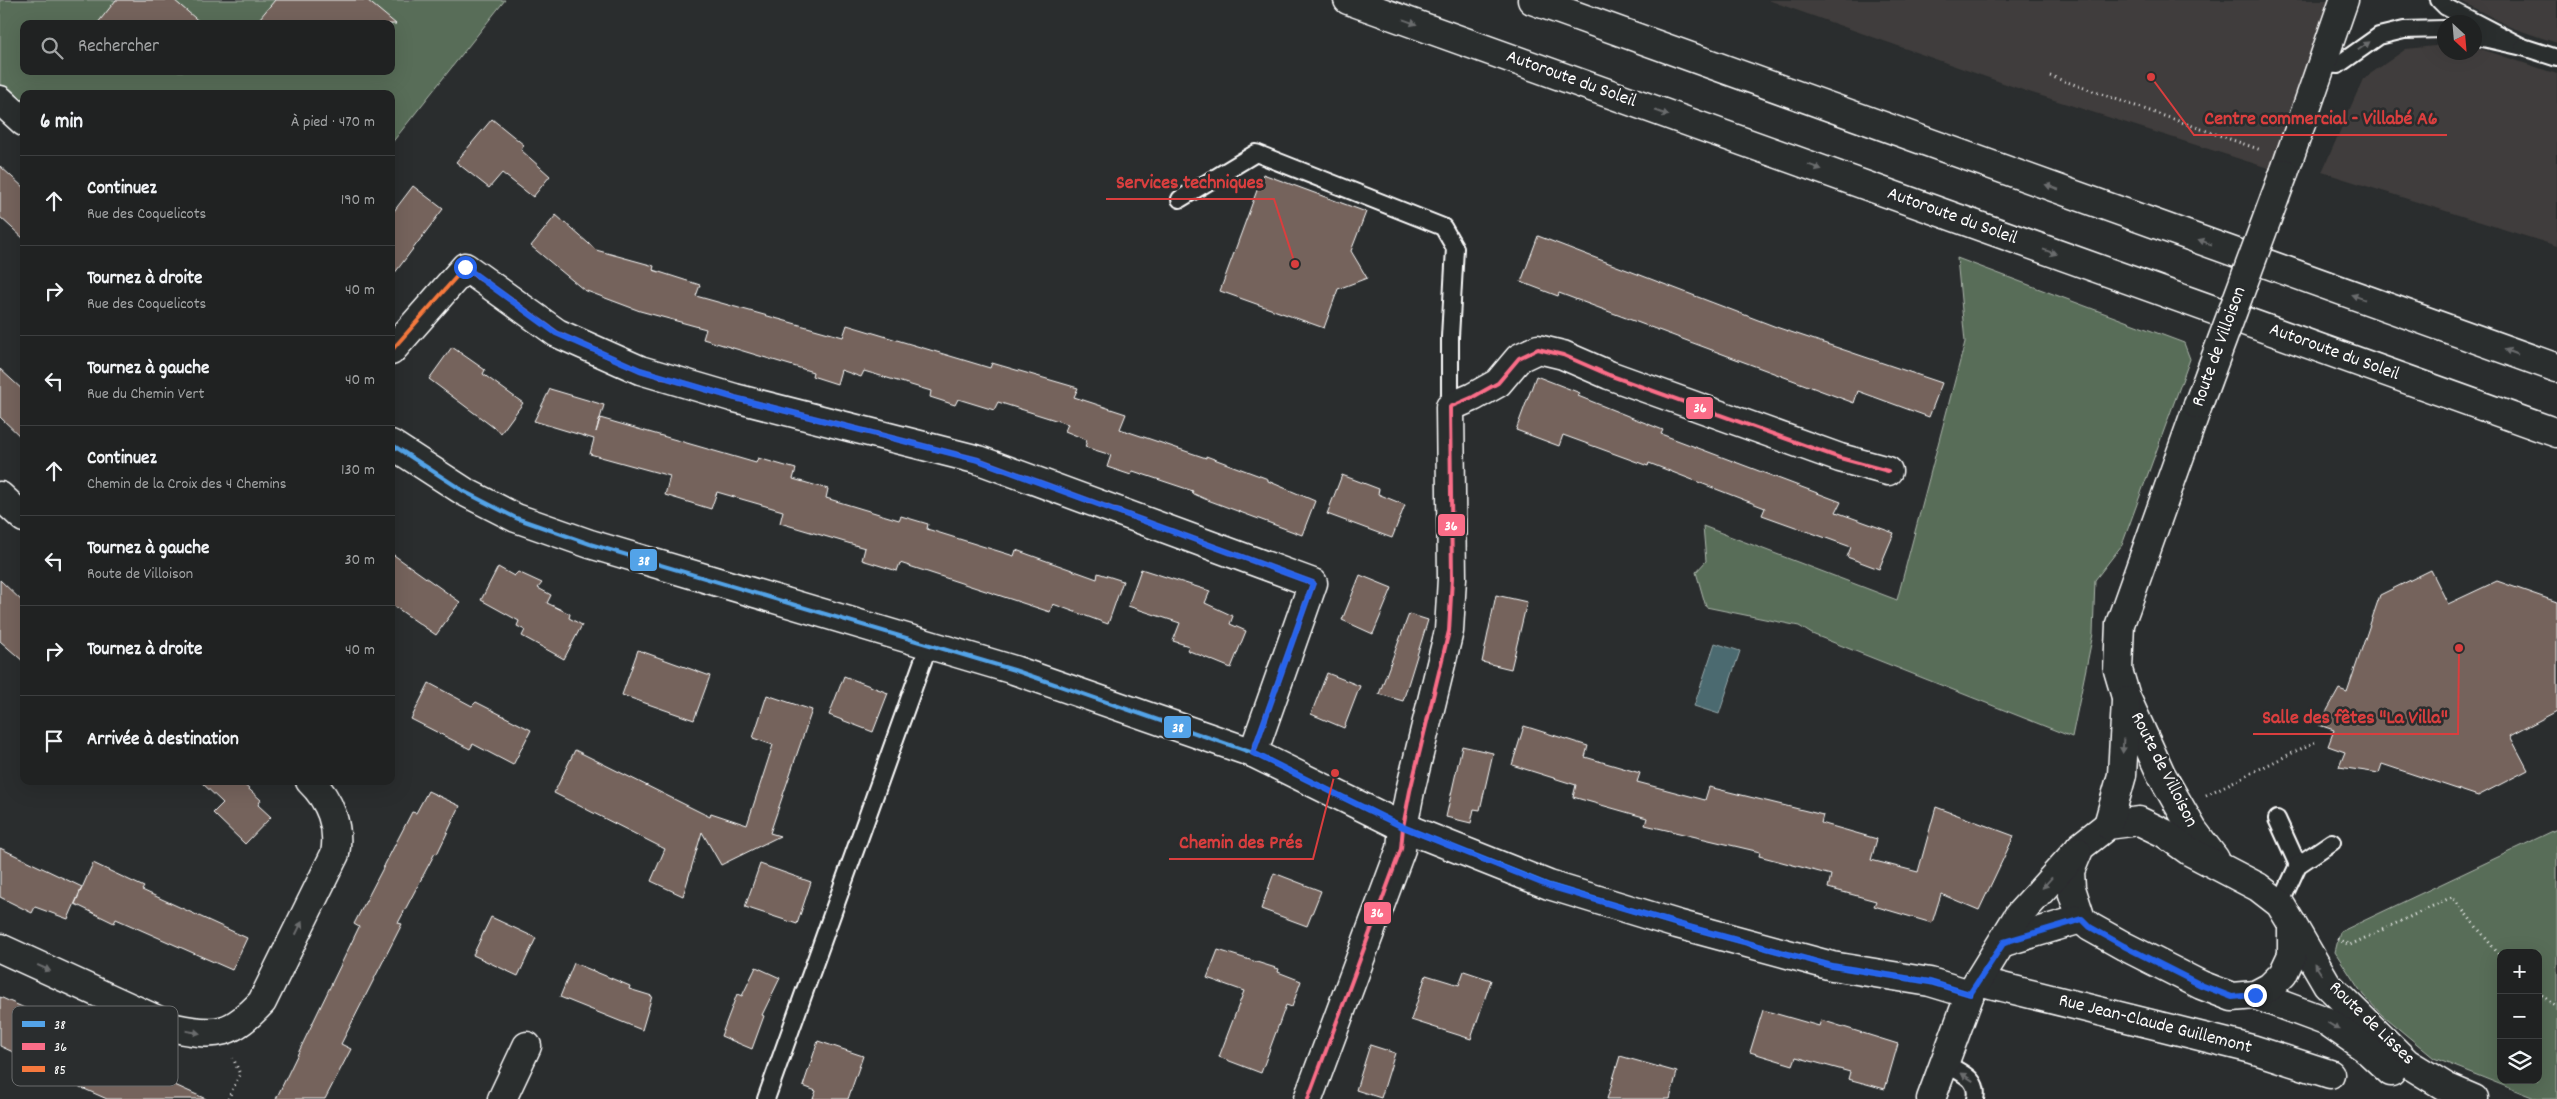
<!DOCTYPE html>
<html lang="fr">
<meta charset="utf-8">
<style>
:root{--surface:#202222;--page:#2d2f2f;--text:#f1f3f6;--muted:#a2a4a5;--line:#3d3f40}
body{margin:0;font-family:Dekko,sans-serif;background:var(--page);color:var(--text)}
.controls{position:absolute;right:15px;bottom:15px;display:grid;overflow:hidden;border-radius:10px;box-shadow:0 5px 20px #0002}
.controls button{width:45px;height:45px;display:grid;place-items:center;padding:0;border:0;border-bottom:1px solid var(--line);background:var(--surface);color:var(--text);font:25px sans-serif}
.compass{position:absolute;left:2437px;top:15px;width:45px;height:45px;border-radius:50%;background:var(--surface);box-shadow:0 5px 20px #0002;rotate:154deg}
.stop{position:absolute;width:15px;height:15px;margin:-11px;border:4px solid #2563eb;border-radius:50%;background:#fff}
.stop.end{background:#2563eb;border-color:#fff;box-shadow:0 1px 5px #0008}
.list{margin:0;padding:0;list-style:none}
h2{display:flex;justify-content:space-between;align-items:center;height:65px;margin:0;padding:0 20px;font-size:21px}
h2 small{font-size:16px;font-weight:400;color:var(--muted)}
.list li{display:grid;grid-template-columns:32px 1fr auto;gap:15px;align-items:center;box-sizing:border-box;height:90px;padding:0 20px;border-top:1px solid var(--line)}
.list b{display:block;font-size:19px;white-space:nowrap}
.list p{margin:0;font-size:16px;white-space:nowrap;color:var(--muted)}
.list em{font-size:16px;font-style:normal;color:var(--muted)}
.icon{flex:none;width:28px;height:28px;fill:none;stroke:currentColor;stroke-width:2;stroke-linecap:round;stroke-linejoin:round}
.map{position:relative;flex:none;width:2557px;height:1099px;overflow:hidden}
.search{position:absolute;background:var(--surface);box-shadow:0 5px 20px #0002;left:20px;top:20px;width:375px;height:55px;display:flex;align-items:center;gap:12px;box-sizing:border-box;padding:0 18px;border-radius:10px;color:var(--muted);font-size:19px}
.panel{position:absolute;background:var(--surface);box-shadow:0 5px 20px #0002;left:20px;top:90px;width:375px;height:695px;border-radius:10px}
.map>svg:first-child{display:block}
.built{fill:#403d3c}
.green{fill:#596d59;stroke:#acb6ac;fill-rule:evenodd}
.water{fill:#4c6a6f;stroke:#94a6a9}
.building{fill:#74635b;stroke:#fff}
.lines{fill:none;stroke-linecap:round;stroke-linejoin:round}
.lane-casing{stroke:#fff;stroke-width:20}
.street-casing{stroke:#fff;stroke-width:31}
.secondary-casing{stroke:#fff;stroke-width:31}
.highway-casing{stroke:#fff;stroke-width:31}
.path{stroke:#fff;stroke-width:3;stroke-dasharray:1 4;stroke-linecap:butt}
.lane{stroke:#2a2d2e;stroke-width:16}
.street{stroke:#2a2d2e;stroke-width:28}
.secondary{stroke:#2a2d2e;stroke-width:28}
.highway{stroke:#2a2d2e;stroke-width:28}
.secondary-bridge-casing{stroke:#fff;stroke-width:31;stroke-linecap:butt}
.secondary-bridge{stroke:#2a2d2e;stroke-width:28}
.bus-1-casing{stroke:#2a2d2e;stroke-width:8}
.bus-2-casing{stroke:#2a2d2e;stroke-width:8}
.bus-3-casing{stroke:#2a2d2e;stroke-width:8}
.bus-1{stroke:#53a3e8;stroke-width:4}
.bus-2{stroke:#fb6d88;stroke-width:4}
.bus-3{stroke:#f6793e;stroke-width:4}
.oneway{fill:#6a6c6d}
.route{stroke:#2563eb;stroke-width:6}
.labels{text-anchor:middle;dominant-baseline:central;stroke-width:5;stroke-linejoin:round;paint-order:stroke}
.street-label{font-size:19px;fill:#fff;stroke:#2a2d2e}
.key{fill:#2a2d2e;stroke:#6a6c6d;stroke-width:1}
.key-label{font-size:14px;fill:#fff}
.leader{fill:none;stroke:#da3e3e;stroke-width:2}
.callout-dot{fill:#da3e3e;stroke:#2a2d2e;stroke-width:2}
.callout-label{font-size:20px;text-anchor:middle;font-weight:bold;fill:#da3e3e;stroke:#2a2d2e;stroke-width:5;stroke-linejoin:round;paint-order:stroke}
.line-badge{stroke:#2a2d2e;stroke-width:2}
.badge-label{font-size:14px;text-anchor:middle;font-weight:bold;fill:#fff}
</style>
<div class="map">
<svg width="2557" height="1099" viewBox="0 0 2557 1099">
<rect width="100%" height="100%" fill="#2a2d2e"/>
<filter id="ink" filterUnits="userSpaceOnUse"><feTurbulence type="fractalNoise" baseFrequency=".02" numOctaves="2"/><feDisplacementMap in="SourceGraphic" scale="10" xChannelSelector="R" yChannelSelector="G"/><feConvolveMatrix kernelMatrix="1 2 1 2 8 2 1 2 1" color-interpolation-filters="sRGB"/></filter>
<g filter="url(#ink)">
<g class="built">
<path d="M1768,0H2344L2284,173L2023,90Z"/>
<path d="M2459,0H2557V43L2510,27Z"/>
<path d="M2444,45V52H2474L2475,47L2557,74V246L2322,172L2363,79L2406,49Z"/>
</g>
<g class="green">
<path d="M0,0H505L391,144V94H24V117L0,95ZM24,24H391V71H24Z"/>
<path d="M1957,258L2184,343L2190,359L2122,545L2095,580L2093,634L2072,737L1812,634L1799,626L1706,607L1696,572L1706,561L1703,526L1897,600L1965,342Z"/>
<path d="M2557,829V1099H2537L2434,1058L2382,1015L2363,995L2335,952L2340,932ZM2501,953H2538V1080H2501Z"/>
</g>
<path class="water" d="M1715,643L1740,651L1719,714L1694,706Z"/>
<g class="building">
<path d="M116,0H174L202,24H97Z"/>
<path d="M275,0H367L396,24H255Z"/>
<path d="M492,119L524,145L521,150L550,176L533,197L502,173L489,188L456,162Z"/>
<path d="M0,166L24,188V239L0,217Z"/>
<path d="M1263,174L1366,212L1351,251L1367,278L1338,289L1324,328L1220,291Z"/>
<path d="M413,186L443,209L391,278V215Z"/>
<path d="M556,215L596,250L654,266L653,270L700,285L696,296L843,337L847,325L990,368L992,363L1078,388L1074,397L1126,414L1120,429L1206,458V456L1268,479V481L1315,501L1302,535L1205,499L1192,493L1193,491L1133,471L1131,475L1107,467L1111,455L1085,447L1087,440L1065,431L1068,424L998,402L994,410L958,399L955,405L930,397L931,391L864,371L861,377L841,370L837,384L812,376L813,372L703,339L706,329L640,311L584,290L531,246Z"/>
<path d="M1538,236L1779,328L1942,383L1929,417L1858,391L1854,403L1559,293L1558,296L1521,282Z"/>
<path d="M452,347L485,370L483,374L523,403L501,433L429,379Z"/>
<path d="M0,369L24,391V440L0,417Z"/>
<path d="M1536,376L1580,393L1578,396L1663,430L1661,434L1841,502L1836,512L1894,533L1879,569L1847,557L1851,547L1762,515L1765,508L1649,463L1648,466L1563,435L1559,446L1516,430Z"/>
<path d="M550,389L604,405L596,432L600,418L756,463L758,458L796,469L793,479L828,489L826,498L899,520L901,516L928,524L927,529L1014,556L1016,550L1097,579L1098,573L1123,581L1108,624L1053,604L1050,612L900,563L897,571L862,560L865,548L780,523L783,511L717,492L711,509L665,495L670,476L590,454L594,439L534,421Z"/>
<path d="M1342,475L1379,489L1378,494L1405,505L1392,538L1327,514Z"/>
<path d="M391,553L460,602L436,635L391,604Z"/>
<path d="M498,567L514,576L518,572L542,583L538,588L551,595L547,603L570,614L569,618L582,625L564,659L522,636L525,630L517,626L519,621L481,600Z"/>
<path d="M1141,569L1210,591L1205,603L1233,616L1230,624L1246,631L1231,668L1187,650L1189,646L1173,641L1180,623L1128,606Z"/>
<path d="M2431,570L2448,604L2497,581L2557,602V711L2510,736L2528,770L2478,796L2382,764L2379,773L2339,767L2345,752L2328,746L2334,730L2319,725L2339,689L2347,692L2380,595Z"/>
<path d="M1360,575L1392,588L1373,634L1342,620Z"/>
<path d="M0,580L24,603V662L0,641Z"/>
<path d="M1496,595L1527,602L1511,669L1482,662Z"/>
<path d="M1409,614L1428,620L1403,701L1379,694Z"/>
<path d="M638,650L710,676L694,720L622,695Z"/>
<path d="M1327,673L1360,686L1344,728L1311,714Z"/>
<path d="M844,676L888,693L873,732L829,715Z"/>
<path d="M429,683L472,706L476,702L531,730L513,765L473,744L470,749L411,719Z"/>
<path d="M767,695L812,710L770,833L780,836L721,865L702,832L683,896L651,881L665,849L554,793L575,750L710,817L711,813L747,825L773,745L753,738Z"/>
<path d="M1524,726L1588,746L1585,757L1640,773L1637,782L1705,800L1709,787L1823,815L1821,823L1877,839L1871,860L1918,872L1936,807L2014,836L1979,910L1941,894L1932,923L1874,906L1876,901L1828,888L1831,875L1759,856L1760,852L1645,825L1647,818L1573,797L1576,785L1512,765Z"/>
<path d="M1462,746L1493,753L1480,810L1474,809L1471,823L1446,817Z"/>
<path d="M200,781H240L261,800L258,805L271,817L245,844L213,813L223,803Z"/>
<path d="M428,791L460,806L437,854L435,853L398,923L402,924L341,1044L351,1049L325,1099H276L359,927L354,924L412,812L416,813Z"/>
<path d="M0,848L82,887L68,919L35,907L32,913L0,897Z"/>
<path d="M93,863L144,887L142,890L247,938L232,970L116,919L114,923L75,904Z"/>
<path d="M760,864L811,882L797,924L745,907Z"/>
<path d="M1274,873L1321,891L1307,926L1261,909Z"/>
<path d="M491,917L536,938L518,976L473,955Z"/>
<path d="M1218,950L1279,969L1278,972L1301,981L1292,1007L1286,1005L1261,1073L1219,1057L1244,991L1207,978Z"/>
<path d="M574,963L630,986L629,989L652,996L642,1030L560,997Z"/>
<path d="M756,967L780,978L762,1015L764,1016L752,1049L721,1036L737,994L742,996Z"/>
<path d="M1464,971L1491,980L1471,1039L1411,1020L1426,975L1459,985Z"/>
<path d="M0,997L38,1014L35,1022L56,1030L54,1035L134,1072L137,1068L206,1099H107L37,1068L39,1064L0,1046Z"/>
<path d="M1763,1010L1819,1026L1821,1020L1898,1044L1885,1089L1848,1079L1850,1072L1796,1057L1793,1065L1750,1052Z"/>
<path d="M818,1041L863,1056L848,1099H813L816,1091L803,1086Z"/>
<path d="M1370,1045L1395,1053L1381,1098L1356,1090Z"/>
<path d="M1620,1056L1677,1072L1670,1099H1607Z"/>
</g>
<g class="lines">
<g class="lane-casing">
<g id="lane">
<path d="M2439,0L2446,7L2523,47L2474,36"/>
<path d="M2523,47L2557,58"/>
<path d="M2322,64L2338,65L2379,36L2404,30L2444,29"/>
<path d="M1180,199L1256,153L1443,227L1455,248L1450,337V407"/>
<path d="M2277,819L2298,865"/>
<path d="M2280,904L2298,865L2332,842"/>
<path d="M1945,1063C1960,1073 1980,1078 1975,1099"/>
<path d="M766,1099L929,644"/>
</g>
</g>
<g class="street-casing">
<g id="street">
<path d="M0,100L24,122"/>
<path d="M391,351L465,267L557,333L640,370L735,398L979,460L1313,583L1253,753"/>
<path d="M391,444L465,492L516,518L590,544L1014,670L1253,753L1403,827L1549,885L1677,924L1832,966L1930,982L1970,994"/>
<path d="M0,496L24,518"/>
<path d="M2292,924L2327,984L2407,1063L2446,1087L2474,1099"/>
<path d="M0,948L175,1028C218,1037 232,1034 262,1002L335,854C340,827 330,800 310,781"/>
<path d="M1978,981L2252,1049L2330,1074"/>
<path d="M2255,995L2328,1022L2365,1048L2391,1072"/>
<path d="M502,1099L527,1046"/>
<path d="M1308,1099L1401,849L1403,827L1410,791L1449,631L1452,578L1450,407L1473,397L1498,383L1519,358L1538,349L1563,355L1609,375L1840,458L1888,471"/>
</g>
</g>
<g class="secondary-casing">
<g id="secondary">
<path d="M2284,173L2344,0"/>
<path d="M2198,405L2120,624L2118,670L2126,697L2161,774L2193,830L2215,859"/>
<path d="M2139,821L2164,833L2189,851L2258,887L2280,904L2292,924V955L2283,974L2270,987L2255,995L2232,997L2201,985L2124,946L2090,927L2081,919L2071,888L2070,871L2080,847L2108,825Z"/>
<path d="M2108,825L2122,775L2126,701"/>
<path d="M2004,942L2081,919"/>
<path d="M1931,1099L1970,994L2018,916L2077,851"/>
</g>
</g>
<g class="highway-casing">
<g id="highway">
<path d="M1348,0L2557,433"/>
<path d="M1532,0L2557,368"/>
</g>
</g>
<g class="path">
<path d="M2050,76L2261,150"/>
<path d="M2206,795L2315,742"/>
<path d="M2337,939L2350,945L2452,897L2501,957"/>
<path d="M2538,992L2557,1008"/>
<path d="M228,1099L240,1074L233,1058"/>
</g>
<use href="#lane" class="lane"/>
<use href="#street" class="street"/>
<use href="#secondary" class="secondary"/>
<use href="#highway" class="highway"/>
<g class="secondary-bridge-casing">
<path id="secondary-bridge" d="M2198,405L2284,173"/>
</g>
<use href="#secondary-bridge" class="secondary-bridge"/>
<g class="bus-1-casing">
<path id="bus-1" d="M391,444L465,492L516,518L590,544L1014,670L1253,753L1403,827L1549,885L1677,924L1832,966L1930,982L1970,994"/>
</g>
<g class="bus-2-casing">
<path id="bus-2" d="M1308,1099L1401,849L1403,827L1410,791L1449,631L1452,578L1450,407L1473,397L1498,383L1519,358L1538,349L1563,355L1609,375L1840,458L1888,471"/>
</g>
<g class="bus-3-casing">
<path id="bus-3" d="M391,351L465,267L557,333L640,370L735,398L979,460L1313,583L1253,753"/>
</g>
<use href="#bus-1" class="bus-1"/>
<use href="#bus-2" class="bus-2"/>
<use href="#bus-3" class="bus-3"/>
</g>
<defs><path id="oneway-solid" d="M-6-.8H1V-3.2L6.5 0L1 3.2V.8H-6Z" transform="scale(1.25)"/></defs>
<g class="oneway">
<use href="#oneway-solid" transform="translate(1410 22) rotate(20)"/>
<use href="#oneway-solid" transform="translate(2364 46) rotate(-35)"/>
<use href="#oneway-solid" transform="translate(1662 113) rotate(20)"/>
<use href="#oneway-solid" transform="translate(1815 167) rotate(20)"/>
<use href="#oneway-solid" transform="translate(2052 187) rotate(-160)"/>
<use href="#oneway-solid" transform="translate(2205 242) rotate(-160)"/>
<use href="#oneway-solid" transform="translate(2050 252) rotate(20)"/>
<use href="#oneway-solid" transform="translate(2358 297) rotate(-160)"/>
<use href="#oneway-solid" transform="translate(2511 352) rotate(-160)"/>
<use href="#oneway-solid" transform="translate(2123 746) rotate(93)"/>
<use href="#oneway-solid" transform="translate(2047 883) rotate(132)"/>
<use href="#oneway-solid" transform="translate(299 928) rotate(-64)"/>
<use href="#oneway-solid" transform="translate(44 968) rotate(25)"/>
<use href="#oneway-solid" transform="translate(2318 969) rotate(-124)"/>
<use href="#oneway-solid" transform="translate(2333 1026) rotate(32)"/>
<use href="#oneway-solid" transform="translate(193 1032) rotate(10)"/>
<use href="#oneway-solid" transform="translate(1967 1077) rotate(-147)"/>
</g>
</g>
<g class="lines" filter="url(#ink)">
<path class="route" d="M465,267L556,333L640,370L735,398L978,460L1313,583L1253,753L1403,827L1549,886L1678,924L1832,966L1930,982L1970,994L2004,942L2082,919L2090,927L2124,946L2201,985L2232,997L2255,995"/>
</g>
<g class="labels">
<g class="street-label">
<text transform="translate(1571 80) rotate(20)">Autoroute du Soleil</text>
<text transform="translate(1952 217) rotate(20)">Autoroute du Soleil</text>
<text transform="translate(2220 347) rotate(-70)">Route de Villoison</text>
<text transform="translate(2334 353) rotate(20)">Autoroute du Soleil</text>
<text transform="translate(2163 770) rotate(63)">Route de Villoison</text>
<text transform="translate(2371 1024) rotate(44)">Route de Lisses</text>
<text transform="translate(2155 1025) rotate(14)">Rue Jean-Claude Guillemont</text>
</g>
</g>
<rect x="12" y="1006" width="166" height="80" rx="8" class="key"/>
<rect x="22" y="1021" width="23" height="6" fill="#53a3e8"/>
<rect x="22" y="1043" width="23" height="7" fill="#fb6d88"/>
<rect x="22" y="1066" width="23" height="6" fill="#f6793e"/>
<g class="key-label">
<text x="54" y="1029">38</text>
<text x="54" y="1051">36</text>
<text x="54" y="1074">85</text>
</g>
<path class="leader" d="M2151 77L2194 135H2447M1295 264L1274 199H1106M2459 648L2458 734H2253M1335 773L1313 859H1169"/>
<g class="callout-dot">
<circle cx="2151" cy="77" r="5"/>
<circle cx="1295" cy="264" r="5"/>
<circle cx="2459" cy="648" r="5"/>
<circle cx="1335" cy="773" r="5"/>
</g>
<g class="callout-label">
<text x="2321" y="124">Centre commercial - Villabé A6</text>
<text x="1190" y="188">Services techniques</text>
<text x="2355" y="723">Salle des fêtes "La Villa"</text>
<text x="1241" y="848">Chemin des Prés</text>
</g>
<g class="line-badge">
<rect x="1685" y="396" width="29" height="24" rx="5" fill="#fb6d88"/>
<rect x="1437" y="513" width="29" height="24" rx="5" fill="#fb6d88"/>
<rect x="629" y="548" width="29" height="24" rx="5" fill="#53a3e8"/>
<rect x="1163" y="715" width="29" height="24" rx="5" fill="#53a3e8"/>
<rect x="1363" y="901" width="29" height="24" rx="5" fill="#fb6d88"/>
</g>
<g class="badge-label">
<text x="1700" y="412">36</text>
<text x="1451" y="530">36</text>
<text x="644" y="565">38</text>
<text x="1178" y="732">38</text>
<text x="1377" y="917">36</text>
</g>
</svg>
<div class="controls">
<button>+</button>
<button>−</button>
<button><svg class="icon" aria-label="layers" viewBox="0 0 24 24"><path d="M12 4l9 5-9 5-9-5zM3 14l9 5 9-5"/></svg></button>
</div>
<svg class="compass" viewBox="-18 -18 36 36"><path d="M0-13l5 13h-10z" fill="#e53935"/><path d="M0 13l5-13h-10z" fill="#a2a4a5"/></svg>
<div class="stop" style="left:465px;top:267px"></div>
<div class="stop end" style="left:2255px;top:995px"></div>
<div class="search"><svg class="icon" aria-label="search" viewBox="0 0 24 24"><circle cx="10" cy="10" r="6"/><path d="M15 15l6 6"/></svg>Rechercher</div>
<section class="panel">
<h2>6 min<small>À pied · 470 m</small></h2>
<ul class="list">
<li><svg class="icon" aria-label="ahead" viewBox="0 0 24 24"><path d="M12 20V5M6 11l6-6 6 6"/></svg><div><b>Continuez</b><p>Rue des Coquelicots</p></div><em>190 m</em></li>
<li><svg class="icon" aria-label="right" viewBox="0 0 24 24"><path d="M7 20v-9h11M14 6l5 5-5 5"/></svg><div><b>Tournez à droite</b><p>Rue des Coquelicots</p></div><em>40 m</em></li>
<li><svg class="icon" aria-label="left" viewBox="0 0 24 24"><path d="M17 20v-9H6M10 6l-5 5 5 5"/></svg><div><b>Tournez à gauche</b><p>Rue du Chemin Vert</p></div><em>40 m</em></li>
<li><svg class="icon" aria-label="ahead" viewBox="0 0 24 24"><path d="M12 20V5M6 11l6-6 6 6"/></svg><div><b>Continuez</b><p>Chemin de la Croix des 4 Chemins</p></div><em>130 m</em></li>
<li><svg class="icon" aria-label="left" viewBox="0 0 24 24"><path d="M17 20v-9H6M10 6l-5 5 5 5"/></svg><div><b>Tournez à gauche</b><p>Route de Villoison</p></div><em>30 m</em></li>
<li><svg class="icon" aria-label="right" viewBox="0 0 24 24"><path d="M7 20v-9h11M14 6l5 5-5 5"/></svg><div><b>Tournez à droite</b></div><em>40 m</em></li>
<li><svg class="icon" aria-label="arrive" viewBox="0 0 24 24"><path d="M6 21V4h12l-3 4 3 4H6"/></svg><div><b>Arrivée à destination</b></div></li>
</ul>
</section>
</div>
